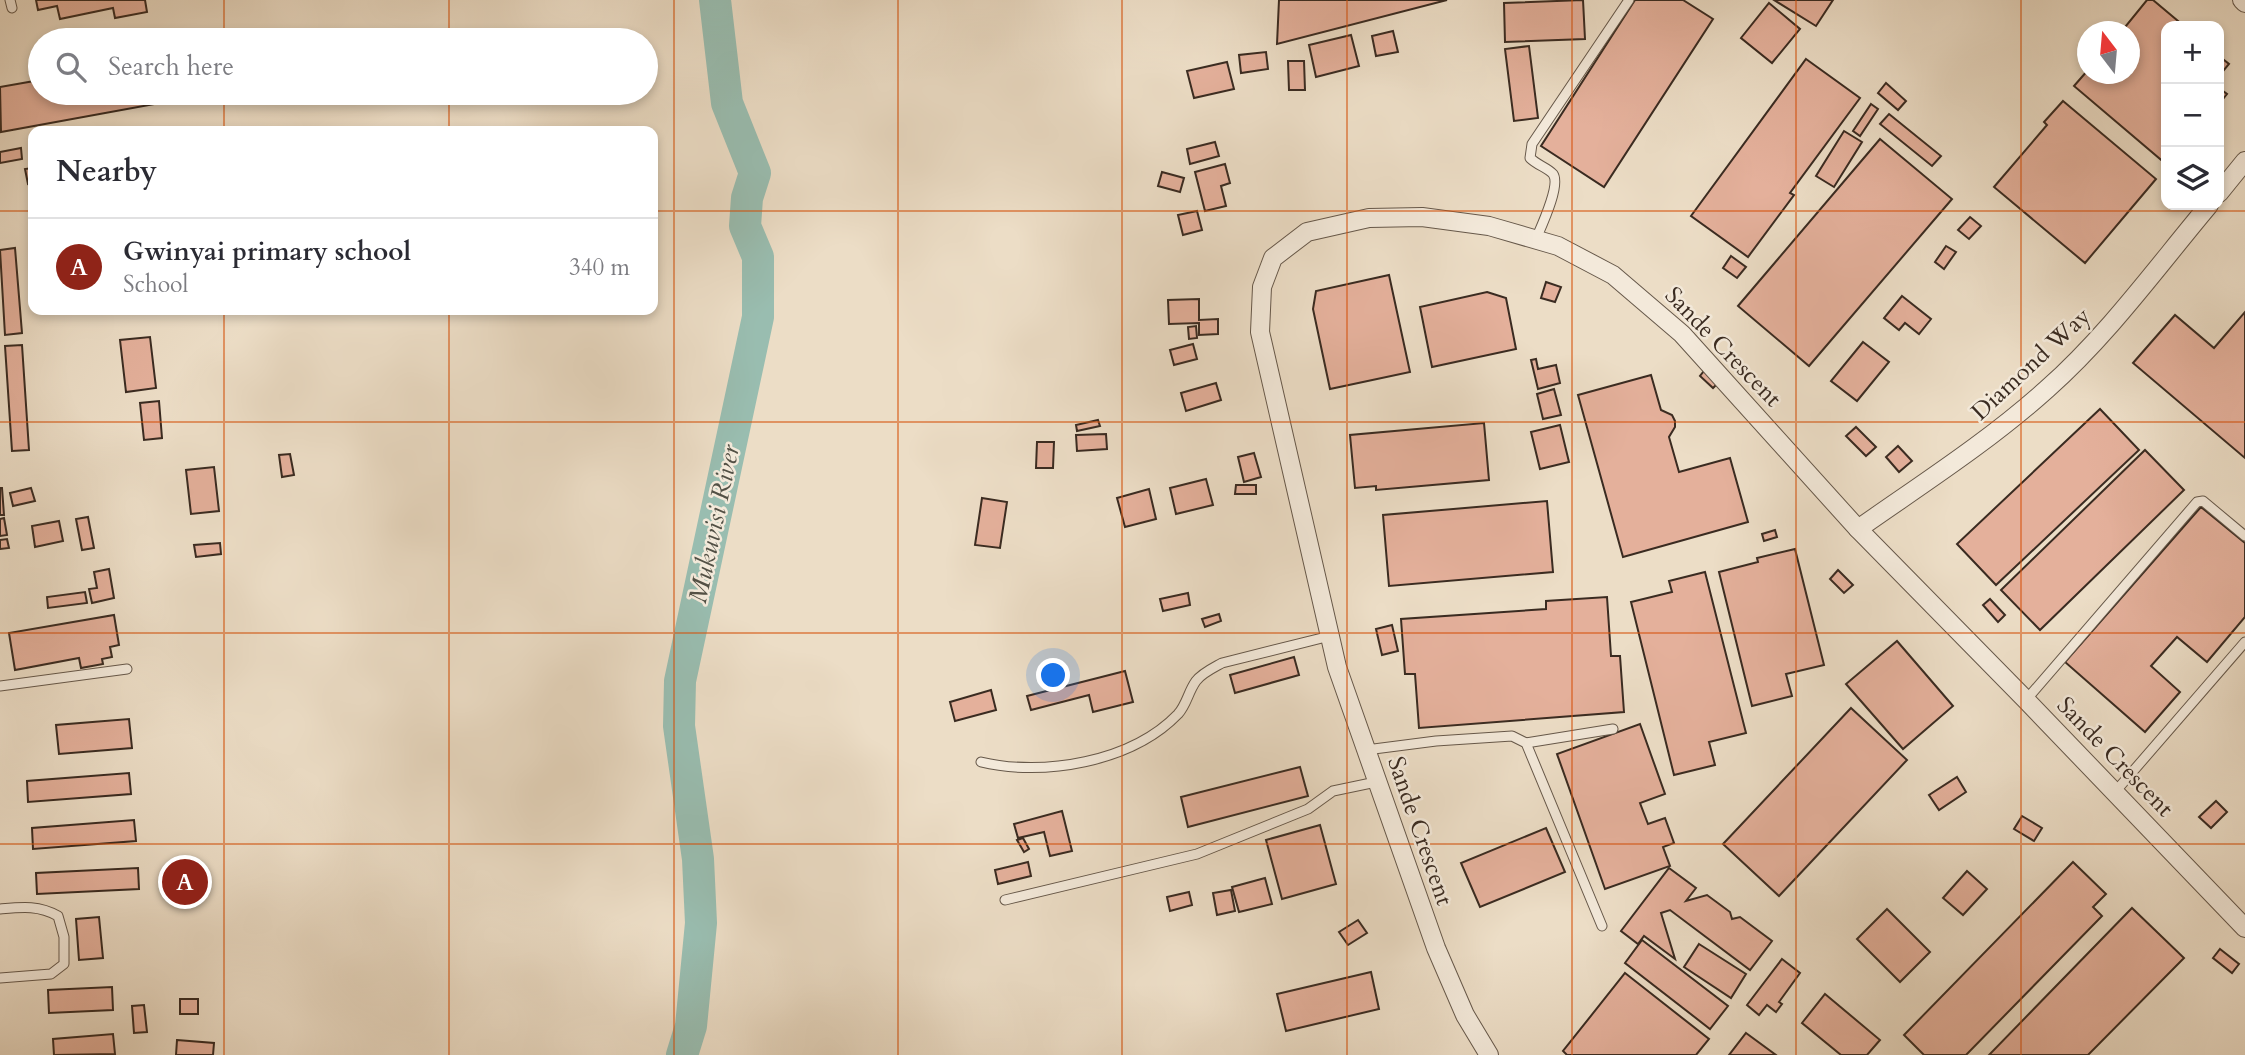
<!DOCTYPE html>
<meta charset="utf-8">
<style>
:root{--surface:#fff;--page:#f2f2f3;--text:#2b2b33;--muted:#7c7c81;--line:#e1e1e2;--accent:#8f2418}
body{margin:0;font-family:Cardo,serif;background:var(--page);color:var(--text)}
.controls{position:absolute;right:21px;top:21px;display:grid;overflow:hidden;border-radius:14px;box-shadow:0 4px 10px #0003}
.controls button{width:63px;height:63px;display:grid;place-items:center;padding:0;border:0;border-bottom:2px solid var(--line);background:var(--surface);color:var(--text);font:35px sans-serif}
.compass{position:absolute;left:2077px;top:21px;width:63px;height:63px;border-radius:50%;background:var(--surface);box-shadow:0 4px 10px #0003;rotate:344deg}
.you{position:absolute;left:1054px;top:676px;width:24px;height:24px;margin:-18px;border:5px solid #fff;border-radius:50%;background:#1a73e8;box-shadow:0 0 0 10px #1a73e833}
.badge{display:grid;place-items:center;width:46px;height:46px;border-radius:50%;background:var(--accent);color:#fff;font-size:23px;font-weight:700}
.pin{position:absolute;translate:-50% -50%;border:4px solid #fff;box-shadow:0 2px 7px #0006}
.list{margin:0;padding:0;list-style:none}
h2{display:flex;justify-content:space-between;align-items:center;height:91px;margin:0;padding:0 28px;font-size:30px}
h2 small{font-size:23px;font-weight:400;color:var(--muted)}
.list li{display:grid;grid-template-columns:46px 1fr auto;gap:21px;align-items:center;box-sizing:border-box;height:98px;padding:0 28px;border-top:2px solid var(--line)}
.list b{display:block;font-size:26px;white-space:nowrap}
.list p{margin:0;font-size:23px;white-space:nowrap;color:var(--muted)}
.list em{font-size:23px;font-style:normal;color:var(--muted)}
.icon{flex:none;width:38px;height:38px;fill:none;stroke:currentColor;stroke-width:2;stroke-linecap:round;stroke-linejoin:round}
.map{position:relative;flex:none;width:2245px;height:1055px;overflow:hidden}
.search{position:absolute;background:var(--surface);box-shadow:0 4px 10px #0003;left:28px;top:28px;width:630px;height:77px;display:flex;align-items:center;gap:18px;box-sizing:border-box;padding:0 24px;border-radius:38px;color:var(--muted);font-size:26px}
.panel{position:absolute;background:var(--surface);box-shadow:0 4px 10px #0003;left:28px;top:126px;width:630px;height:189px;border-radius:14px}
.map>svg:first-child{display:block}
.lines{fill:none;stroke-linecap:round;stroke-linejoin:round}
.river{stroke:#99bdb0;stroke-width:32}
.building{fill:#e4b09b;stroke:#3a2b21;stroke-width:2}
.lane-casing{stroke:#66584a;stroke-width:11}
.street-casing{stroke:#66584a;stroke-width:20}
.lane{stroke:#f3e9da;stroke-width:9}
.street{stroke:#f3e9da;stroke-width:18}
.grid{fill:none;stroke:#d7540e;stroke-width:2;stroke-opacity:0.55}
.labels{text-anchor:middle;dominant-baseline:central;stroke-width:5;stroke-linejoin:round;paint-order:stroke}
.street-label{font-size:24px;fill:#3a2b21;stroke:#f3e9da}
.water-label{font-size:26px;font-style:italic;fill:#525045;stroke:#f3e9da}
</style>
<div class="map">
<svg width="2245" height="1055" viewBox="0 0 2245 1055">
<rect width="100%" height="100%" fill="#ecddc6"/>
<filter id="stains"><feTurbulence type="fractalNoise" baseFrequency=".00286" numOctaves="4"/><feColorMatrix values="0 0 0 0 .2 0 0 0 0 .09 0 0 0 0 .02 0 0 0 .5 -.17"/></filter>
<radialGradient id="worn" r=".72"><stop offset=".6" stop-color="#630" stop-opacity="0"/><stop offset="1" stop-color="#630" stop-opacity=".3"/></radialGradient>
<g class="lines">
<path class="river" d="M682,1055L691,1026L701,923L698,859L679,726L680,681L758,317V257L745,226L747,198L755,173L727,103L715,0"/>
</g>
<g class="building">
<path d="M36,0H145L147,12L115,18L113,8L60,19L57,6L38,10Z"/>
<path d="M1279,0H1447L1277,44Z"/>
<path d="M1583,0L1585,39L1505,42L1504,3Z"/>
<path d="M1635,0H1683L1713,19L1604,187L1541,146Z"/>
<path d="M1774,0H1833L1816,26Z"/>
<path d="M2147,0H2153L2184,26H2166V164L2074,86L2088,70V74H2130V32H2121Z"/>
<path d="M1769,3L1800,29L1772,63L1741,38Z"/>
<path d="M1393,31L1398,52L1376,56L1372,36Z"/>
<path d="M1351,35L1359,66L1316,77L1309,45Z"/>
<path d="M1529,46L1538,118L1514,121L1505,49Z"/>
<path d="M1266,52L1268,69L1241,73L1239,55Z"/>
<path d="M2219,56L2229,64L2219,76Z"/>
<path d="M1806,59L1860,98L1790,193L1794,195L1748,257L1691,216Z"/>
<path d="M1288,61H1304L1305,90H1289Z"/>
<path d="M1227,62L1234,89L1194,98L1187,71Z"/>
<path d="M40,80V93H181L182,99L1,132L0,87Z"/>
<path d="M1886,83L1906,101L1898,110L1878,93Z"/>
<path d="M2219,88L2227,94L2219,104Z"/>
<path d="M2063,101L2156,179L2085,263L1994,187L2047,125L2044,122Z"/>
<path d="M1871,104L1878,109L1860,136L1853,131Z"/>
<path d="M1889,114L1941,156L1932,166L1880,124Z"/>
<path d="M1844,131L1862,142L1834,187L1816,176Z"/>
<path d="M1880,139L1952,199L1809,366L1738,306Z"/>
<path d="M1215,142L1219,156L1190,164L1187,149Z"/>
<path d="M21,148L22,159L0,163V152Z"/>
<path d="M1225,164L1230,183L1221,186L1226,206L1205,211L1195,172Z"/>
<path d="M33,168V183L28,184L25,169Z"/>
<path d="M1162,172L1184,178L1180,192L1158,186Z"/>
<path d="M1197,211L1202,230L1183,235L1178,215Z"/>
<path d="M1970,217L1981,226L1969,239L1958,230Z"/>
<path d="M1946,246L1956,252L1944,269L1935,262Z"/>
<path d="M15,248L22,333L5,335L0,250Z"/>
<path d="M1731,256L1746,267L1737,278L1723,268Z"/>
<path d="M1389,275L1410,372L1330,389L1313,309L1316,291Z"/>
<path d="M1546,282L1561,287L1555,302L1541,298Z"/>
<path d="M1487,292L1506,298L1516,349L1432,367L1420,307Z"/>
<path d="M1902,296L1931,319L1919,334L1905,323L1899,330L1884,318Z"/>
<path d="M1199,299V320L1218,319V334L1199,335V323L1169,324L1168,300Z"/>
<path d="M2245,312V458L2133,363L2175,315L2214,348Z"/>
<path d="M1196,326L1197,338L1189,339L1188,327Z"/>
<path d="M150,337L156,388L126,392L120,340Z"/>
<path d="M1863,342L1889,362L1857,401L1831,381Z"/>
<path d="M1193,344L1197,359L1174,365L1170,350Z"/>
<path d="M22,345L29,450L12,451L5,346Z"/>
<path d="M1536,359L1538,369L1556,365L1560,383L1538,389L1531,360Z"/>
<path d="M1704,371L1718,383L1713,388L1700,376Z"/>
<path d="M1651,375L1661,410L1672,415L1675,421V427L1669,437L1679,472L1730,458L1748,522L1623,557L1578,395Z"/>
<path d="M1216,383L1221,400L1186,411L1181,393Z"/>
<path d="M1554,389L1561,415L1543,419L1537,394Z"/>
<path d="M159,401L162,438L144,440L140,403Z"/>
<path d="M2100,409L2139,450L1996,585L1957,544Z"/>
<path d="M1098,420L1100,426L1077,431L1076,425Z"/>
<path d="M1484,423L1489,480L1376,490V486L1355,488L1350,435Z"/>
<path d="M1560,425L1569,462L1540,469L1531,432Z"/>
<path d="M1856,427L1876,447L1866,456L1846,436Z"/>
<path d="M1106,434L1107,449L1077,451L1076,435Z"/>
<path d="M1037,442H1054L1053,468H1036Z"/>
<path d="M1898,446L1912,461L1899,472L1886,457Z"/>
<path d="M2145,450L2184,490L2040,630L2001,590Z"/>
<path d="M1254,453L1261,477L1244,482L1238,457Z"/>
<path d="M290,454L294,475L282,477L279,455Z"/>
<path d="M214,467L219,511L191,514L186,470Z"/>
<path d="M1206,479L1213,505L1176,514L1170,488Z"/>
<path d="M1236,485H1256V494H1235Z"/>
<path d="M0,488H2L4,515H0Z"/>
<path d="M31,488L35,501L13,506L10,493Z"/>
<path d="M1149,489L1156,519L1125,527L1117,498Z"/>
<path d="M982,498L1007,502L1000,548L975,545Z"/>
<path d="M1547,501L1553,572L1389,586L1383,515Z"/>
<path d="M2201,507L2245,543V617L2207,662L2177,637L2151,666L2180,692L2145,732L2065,662Z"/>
<path d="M88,517L94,548L82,550L76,519Z"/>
<path d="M4,518L7,535L0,536V519Z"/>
<path d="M59,521L63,541L35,547L32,526Z"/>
<path d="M1775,530L1777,537L1764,541L1762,534Z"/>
<path d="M7,539L9,548L0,549V540Z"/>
<path d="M220,543L221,554L196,557L194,545Z"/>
<path d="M1795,549L1824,665L1786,674L1792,696L1752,706L1719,572L1758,562L1757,558Z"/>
<path d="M109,569L114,598L92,603L89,589L97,588L94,572Z"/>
<path d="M1838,570L1853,585L1844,593L1830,579Z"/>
<path d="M1705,572L1746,733L1709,742L1715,765L1674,775L1631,602L1672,592L1669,581Z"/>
<path d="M85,592L87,603L48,608L47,597Z"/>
<path d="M1188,593L1190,605L1163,611L1160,599Z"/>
<path d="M1607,597L1611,656H1620L1624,712L1419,728L1415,674H1405L1401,619L1546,609V601Z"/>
<path d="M1990,599L2005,615L1998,622L1983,605Z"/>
<path d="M1219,614L1221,621L1205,627L1202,619Z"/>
<path d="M114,615L119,645L110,647L112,657L102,659L103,664L81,668L79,658L15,670L9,633Z"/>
<path d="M1392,625L1398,651L1382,655L1376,629Z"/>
<path d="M1897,641L1953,706L1903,749L1846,684Z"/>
<path d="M1294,657L1299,675L1235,693L1230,675Z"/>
<path d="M1125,671L1133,702L1093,712L1089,695L1031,710L1027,696Z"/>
<path d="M991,690L996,710L955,721L950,702Z"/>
<path d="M1851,708L1907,760L1779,896L1723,844Z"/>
<path d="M129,719L132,748L59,754L56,725Z"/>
<path d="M1640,724L1665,794L1640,803L1648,824L1665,818L1674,843L1663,847L1670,866L1605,889L1557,754Z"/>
<path d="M1300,767L1308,796L1188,827L1181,797Z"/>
<path d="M129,773L131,794L28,802L27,781Z"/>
<path d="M1957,777L1966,792L1939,810L1929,795Z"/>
<path d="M2216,801L2227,812L2211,828L2199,817Z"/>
<path d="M1062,811L1072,851L1050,856L1044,832L1018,838L1014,824Z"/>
<path d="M2022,816L2042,828L2034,841L2014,829Z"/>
<path d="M134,820L136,841L33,849L32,828Z"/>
<path d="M1320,825L1336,884L1282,899L1266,840Z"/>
<path d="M1546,828L1565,872L1480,907L1461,863Z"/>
<path d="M1023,838L1029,849L1024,852L1017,840Z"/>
<path d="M1028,862L1031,876L998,884L995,870Z"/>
<path d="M2073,862L2106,894L2093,907L2102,916L1966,1055H1924L1904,1035Z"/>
<path d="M138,868L139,889L37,894L36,873Z"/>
<path d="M1669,868L1696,888L1686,901L1707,895L1730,912L1732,919L1740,917L1772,941L1750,970L1670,910L1661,913L1675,959L1644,936L1638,944L1621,931Z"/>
<path d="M1967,871L1987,889L1963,915L1943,898Z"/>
<path d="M1265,878L1272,904L1239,912L1232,887Z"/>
<path d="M1231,890L1235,911L1217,915L1213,893Z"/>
<path d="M1189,892L1192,905L1170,911L1167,897Z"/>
<path d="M2132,908L2184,958L2088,1055H1989Z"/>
<path d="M1887,909L1930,952L1900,982L1857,939Z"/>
<path d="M99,917L103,958L79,960L76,919Z"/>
<path d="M1358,920L1367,933L1348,945L1339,932Z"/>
<path d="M1642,940L1728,1006L1710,1029L1625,963Z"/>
<path d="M1699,944L1746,974L1731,998L1684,967Z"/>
<path d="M2220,949L2239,964L2232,973L2213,958Z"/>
<path d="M1782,959L1800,973L1779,1002L1782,1004L1776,1012L1767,1005L1759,1015L1747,1005Z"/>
<path d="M1371,972L1379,1009L1286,1031L1277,994Z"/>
<path d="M1625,973L1709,1039L1696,1055H1567L1563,1051Z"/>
<path d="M112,987L113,1010L49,1013L48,990Z"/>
<path d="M1825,994L1880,1040L1867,1055H1841L1802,1023Z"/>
<rect x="180" y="999" width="18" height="15"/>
<path d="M144,1005L147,1032L134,1033L132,1006Z"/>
<path d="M1746,1033L1776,1055H1729Z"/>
<path d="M113,1034L115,1054L54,1055L53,1039Z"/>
<path d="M177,1040L214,1043L213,1055H176Z"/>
</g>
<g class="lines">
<g class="lane-casing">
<g id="lane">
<path d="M10,0L12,8"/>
<path d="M1536,239C1541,227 1561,185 1553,174C1548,168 1537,165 1530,158L1532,144L1629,0"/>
<path d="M0,686L127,669"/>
<path d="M2026,700L2197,502L2203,501L2245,536"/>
<path d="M1526,743L1613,729"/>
<path d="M1366,750L1436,741L1512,736L1526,743L1602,926"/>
<path d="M981,762C1043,777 1132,762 1178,714C1187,704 1188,692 1196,681C1202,673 1213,668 1222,663L1330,636"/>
<path d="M2115,792L2245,642"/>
<path d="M1005,900L1197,854L1308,809L1333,791L1376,782"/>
<path d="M0,909C22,907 39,905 58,916L64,937V964L51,974L0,978"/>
</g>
</g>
<g class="street-casing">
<g id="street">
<path d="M2242,0L2245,3"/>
<path d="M2219,193L2245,161"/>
<path d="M1858,529C1922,484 1988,442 2047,389C2108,335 2157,267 2209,205"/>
<path d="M1489,1055L1465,1015L1436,948L1337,667L1260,332L1262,287L1273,258L1307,232L1369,218L1422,217L1489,226L1558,246L1613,275L1682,334L1858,529L2026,700L2245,928"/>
</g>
</g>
<use href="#lane" class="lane"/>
<use href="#street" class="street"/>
</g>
<path class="grid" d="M224,0V40M449,0V40M674,0V1055M898,0V1055M1122,0V1055M1347,0V1055M1572,0V1055M1796,0V1055M2021,0V1055M224,93V131M449,93V131M0,211H33M653,211H2245M224,310V1055M449,310V1055M0,422H2245M0,633H2245M0,844H2245"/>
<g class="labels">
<g class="street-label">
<text transform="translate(1723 347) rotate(46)">Sande Crescent</text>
<text transform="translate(2031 364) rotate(-43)">Diamond Way</text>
<text transform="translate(2115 757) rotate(46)">Sande Crescent</text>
<text transform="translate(1420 831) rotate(71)">Sande Crescent</text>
</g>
<g class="water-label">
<text transform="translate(714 524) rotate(-78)">Mukuvisi River</text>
</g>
</g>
<rect width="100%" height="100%" filter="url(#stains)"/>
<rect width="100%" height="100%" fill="url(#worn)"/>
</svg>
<div class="controls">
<button>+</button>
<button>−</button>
<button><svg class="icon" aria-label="layers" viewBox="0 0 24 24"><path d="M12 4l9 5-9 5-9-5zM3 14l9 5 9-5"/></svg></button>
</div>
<svg class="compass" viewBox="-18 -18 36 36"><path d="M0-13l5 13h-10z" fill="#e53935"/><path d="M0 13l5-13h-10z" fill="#7c7c81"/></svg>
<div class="you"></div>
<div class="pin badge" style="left:185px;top:882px">A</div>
<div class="search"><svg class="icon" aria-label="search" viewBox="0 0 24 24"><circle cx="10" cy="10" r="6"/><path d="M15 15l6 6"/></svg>Search here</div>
<section class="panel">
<h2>Nearby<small></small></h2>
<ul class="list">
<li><span class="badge">A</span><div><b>Gwinyai primary school</b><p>School</p></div><em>340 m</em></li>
</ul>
</section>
</div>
